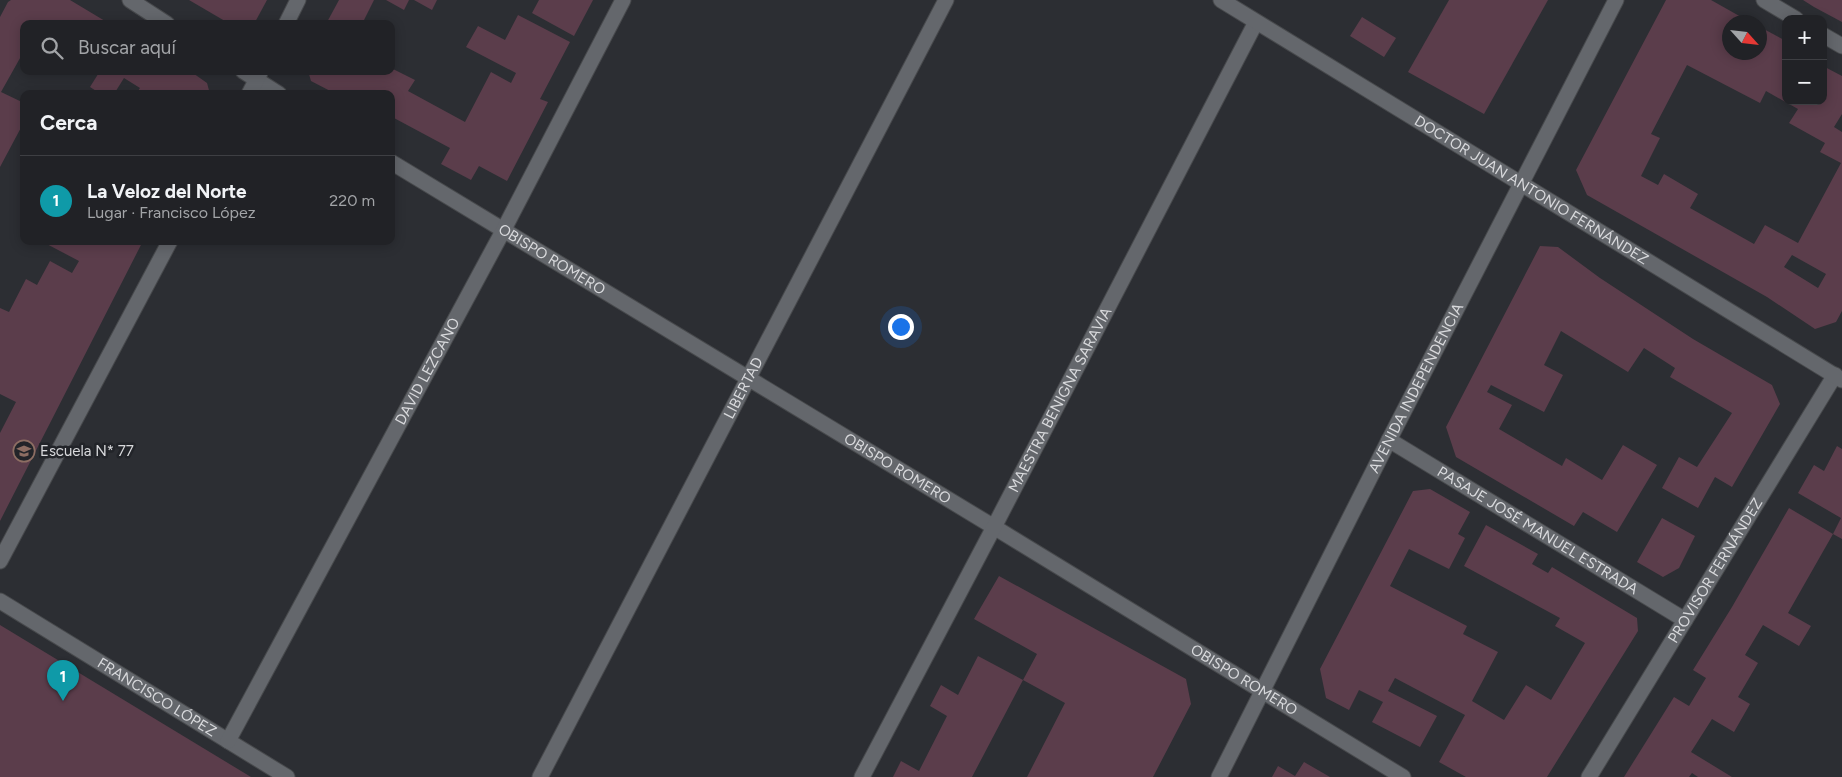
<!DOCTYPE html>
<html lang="es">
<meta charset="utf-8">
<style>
:root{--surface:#212226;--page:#292a2e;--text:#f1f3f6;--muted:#a2a4a7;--line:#3e3f43;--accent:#ea580c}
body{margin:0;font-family:Figtree,sans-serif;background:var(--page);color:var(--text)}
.controls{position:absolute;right:15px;top:15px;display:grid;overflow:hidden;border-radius:10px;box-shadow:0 2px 12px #0003}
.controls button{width:45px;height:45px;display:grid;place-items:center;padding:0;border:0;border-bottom:1px solid var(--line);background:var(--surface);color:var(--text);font:25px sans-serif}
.compass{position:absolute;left:1722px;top:15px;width:45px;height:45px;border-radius:50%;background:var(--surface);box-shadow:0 2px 12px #0003;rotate:117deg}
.you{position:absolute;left:900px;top:326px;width:18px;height:18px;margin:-12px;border:4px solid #fff;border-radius:50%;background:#1a73e8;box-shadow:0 0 0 8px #1a73e833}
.badge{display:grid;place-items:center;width:32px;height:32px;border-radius:50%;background:var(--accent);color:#fff;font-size:16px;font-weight:700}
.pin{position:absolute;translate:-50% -41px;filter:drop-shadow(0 1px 2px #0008)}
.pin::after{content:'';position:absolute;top:26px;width:18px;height:15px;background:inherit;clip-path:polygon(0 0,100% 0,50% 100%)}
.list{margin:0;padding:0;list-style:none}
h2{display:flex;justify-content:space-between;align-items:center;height:65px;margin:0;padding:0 20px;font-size:21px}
h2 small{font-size:16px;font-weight:400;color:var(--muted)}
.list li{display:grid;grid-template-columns:32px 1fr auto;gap:15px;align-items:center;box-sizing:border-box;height:90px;padding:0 20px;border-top:1px solid var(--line)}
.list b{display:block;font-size:19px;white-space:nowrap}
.list p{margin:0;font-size:16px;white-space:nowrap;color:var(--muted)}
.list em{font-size:16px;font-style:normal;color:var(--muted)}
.icon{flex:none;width:28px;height:28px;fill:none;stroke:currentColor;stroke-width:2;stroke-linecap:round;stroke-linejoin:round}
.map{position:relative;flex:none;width:1842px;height:777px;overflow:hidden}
.search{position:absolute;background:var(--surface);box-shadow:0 2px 12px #0003;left:20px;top:20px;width:375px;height:55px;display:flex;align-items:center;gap:12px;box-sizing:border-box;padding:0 18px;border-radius:10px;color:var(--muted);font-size:19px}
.panel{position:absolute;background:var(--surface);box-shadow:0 2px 12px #0003;left:20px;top:90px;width:375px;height:155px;border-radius:10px}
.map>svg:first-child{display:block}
.building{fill:#5b3d4b;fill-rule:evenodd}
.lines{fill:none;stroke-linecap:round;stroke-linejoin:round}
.street-casing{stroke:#47494c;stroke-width:17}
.secondary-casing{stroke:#47494c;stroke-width:17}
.street{stroke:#64676c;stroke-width:15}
.secondary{stroke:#64676c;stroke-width:15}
.labels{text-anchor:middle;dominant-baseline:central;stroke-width:5;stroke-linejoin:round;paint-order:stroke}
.street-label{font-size:15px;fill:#d8d9dc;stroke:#222429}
.poi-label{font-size:15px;fill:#d8d9dc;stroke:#222429;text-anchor:start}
</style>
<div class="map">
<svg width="1842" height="777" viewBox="0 0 1842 777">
<rect width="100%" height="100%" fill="#2c2e33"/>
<g class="building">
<path d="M11,0H70L110,24H24V51L1,92L24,103V122L0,167V17L8,2Z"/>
<path d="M189,0H267L254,24H230Z"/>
<path d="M339,0H374L362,24H326Z"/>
<path d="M386,0H409L404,10Z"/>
<path d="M414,0H437L432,10Z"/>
<path d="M539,0H593L574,36L532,13Z"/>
<path d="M1449,0H1548L1484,114L1408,72Z"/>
<path d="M1666,0H1711L1750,22H1730V52H1760V27L1786,41V54L1784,58L1786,59V101H1823V66L1842,76V114L1834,127L1842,132V311L1836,322L1815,329L1767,297L1587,195L1576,170ZM1687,65L1760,103L1766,91L1798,109L1789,123L1825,143L1820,152L1841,163L1798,243L1765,225L1754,244L1690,208L1698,194L1664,174L1658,185L1641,176L1660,138L1651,134ZM1792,255L1826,274L1818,288L1784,267Z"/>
<path d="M1803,0H1842V22L1814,7Z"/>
<path d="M518,15L570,42L540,99L548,102L507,181L479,166L471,180L441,164L450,148L394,118L391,123V94H336L311,81L308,71H391V68L415,80L408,91L465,122L491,72L511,83L516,73L466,47L478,26L505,40Z"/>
<path d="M1362,17L1396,38L1384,57L1350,36Z"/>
<path d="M100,71H190L207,83L210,94H136L140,88L124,78L114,94H101L90,87Z"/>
<path d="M41,241H143L0,521V433L16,402L0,394V308L9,312L26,279L37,285L50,261L72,273L79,261Z"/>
<path d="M1540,246L1558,247L1600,278L1693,339L1772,385L1780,404L1732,487L1715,477L1698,508L1662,488L1679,457L1697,467L1732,413L1670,377L1675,368L1644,348L1628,372L1561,331L1544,365L1563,375L1544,412L1491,385L1487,392L1512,405L1499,429L1562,466L1566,458L1602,480L1623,445L1657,465L1617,532L1583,512L1574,526L1456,457L1446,427Z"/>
<path d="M1837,446L1842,449V539L1833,534L1841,518L1798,493L1814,465L1824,471Z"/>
<path d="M1430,489L1470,512L1458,534L1465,538L1449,569L1409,549L1390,586L1467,626L1463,634L1498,652L1472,701L1504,720L1526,685L1551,700L1585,643L1555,626L1560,618L1464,566L1486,525L1538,554L1532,564L1548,573L1552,567L1637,618L1638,631L1547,777H1466L1439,762L1465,715L1395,678L1388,691L1437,716L1420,747L1372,722L1383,702L1359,690L1349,710L1326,698L1320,669L1413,491Z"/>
<path d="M1789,508L1833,534L1788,613L1811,626L1799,646L1763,625L1745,655L1758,663L1738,697L1750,704L1734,732L1712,719L1691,752L1732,777H1698L1692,773L1689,777H1624L1674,697L1689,706L1706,678L1693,670L1732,607Z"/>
<path d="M1662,518L1695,536L1679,568L1663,577L1637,562Z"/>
<path d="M999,576L1186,679L1191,704L1153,777H1027L1065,703L1023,680L1037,654L974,619Z"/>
<path d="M0,625L251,777H0Z"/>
<path d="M978,656L1023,680L972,777H893L901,761L919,771L947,716L930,706L941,685L958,695Z"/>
<path d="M1304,762L1330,777H1272L1278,766L1295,776Z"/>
</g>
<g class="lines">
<g class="street-casing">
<g id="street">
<path d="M130,0L167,24"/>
<path d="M1764,0L1796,19"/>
<path d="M286,24L298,0"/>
<path d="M1823,35L1842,46"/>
<path d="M243,71L279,94"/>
<path d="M249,94L260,73"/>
<path id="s1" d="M391,162L994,527L1403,777"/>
<path id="s2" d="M1389,440L1685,620"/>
<path d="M0,561L170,241"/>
<path id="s3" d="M0,601L287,777"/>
<path id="s4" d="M228,741L503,231L623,0"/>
<path id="s5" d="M540,777L946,0"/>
<path id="s6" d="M862,777L994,527L1256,22"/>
<path id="s7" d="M1589,777L1835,375"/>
</g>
</g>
<g class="secondary-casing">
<g id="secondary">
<path id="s8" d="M1221,0L1842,380"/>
<path id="s9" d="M1219,777L1389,440L1616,0"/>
</g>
</g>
<use href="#street" class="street"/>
<use href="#secondary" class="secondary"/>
</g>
<defs>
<g id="school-ring" transform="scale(1.125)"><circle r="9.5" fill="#222429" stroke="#8d6e63" stroke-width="1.5"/><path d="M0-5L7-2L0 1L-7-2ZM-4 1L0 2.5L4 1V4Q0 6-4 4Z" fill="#8d6e63"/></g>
</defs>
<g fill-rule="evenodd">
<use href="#school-ring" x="24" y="451"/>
</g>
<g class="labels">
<g class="street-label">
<text stroke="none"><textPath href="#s8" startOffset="364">DOCTOR JUAN ANTONIO FERNÁNDEZ</textPath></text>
<text stroke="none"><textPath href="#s1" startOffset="188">OBISPO ROMERO</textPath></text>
<text stroke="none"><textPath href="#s4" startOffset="420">DAVID LEZCANO</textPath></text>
<text stroke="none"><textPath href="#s5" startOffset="439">LIBERTAD</textPath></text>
<text stroke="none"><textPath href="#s9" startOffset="436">AVENIDA INDEPENDENCIA</textPath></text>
<text stroke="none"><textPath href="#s6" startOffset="426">MAESTRA BENIGNA SARAVIA</textPath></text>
<text stroke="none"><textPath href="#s1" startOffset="592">OBISPO ROMERO</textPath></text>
<text stroke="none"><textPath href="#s2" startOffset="174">PASAJE JOSÉ MANUEL ESTRADA</textPath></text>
<text stroke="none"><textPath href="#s7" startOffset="242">PROVISOR FERNÁNDEZ</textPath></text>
<text stroke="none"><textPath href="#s1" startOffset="998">OBISPO ROMERO</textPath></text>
<text stroke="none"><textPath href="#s3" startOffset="184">FRANCISCO LÓPEZ</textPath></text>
</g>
<g class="poi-label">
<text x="40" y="451">Escuela N* 77</text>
</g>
</g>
</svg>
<div class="controls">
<button>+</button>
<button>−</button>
</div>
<svg class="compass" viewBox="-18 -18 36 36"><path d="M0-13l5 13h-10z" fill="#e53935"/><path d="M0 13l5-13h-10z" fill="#a2a4a7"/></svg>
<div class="you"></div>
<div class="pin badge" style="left:63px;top:701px;background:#0f9aa8">1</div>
<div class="search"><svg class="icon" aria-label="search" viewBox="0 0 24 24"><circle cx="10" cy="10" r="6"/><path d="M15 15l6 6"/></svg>Buscar aquí</div>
<section class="panel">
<h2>Cerca<small></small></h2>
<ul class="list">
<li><span class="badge" style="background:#0f9aa8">1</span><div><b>La Veloz del Norte</b><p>Lugar · Francisco López</p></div><em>220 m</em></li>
</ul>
</section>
</div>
